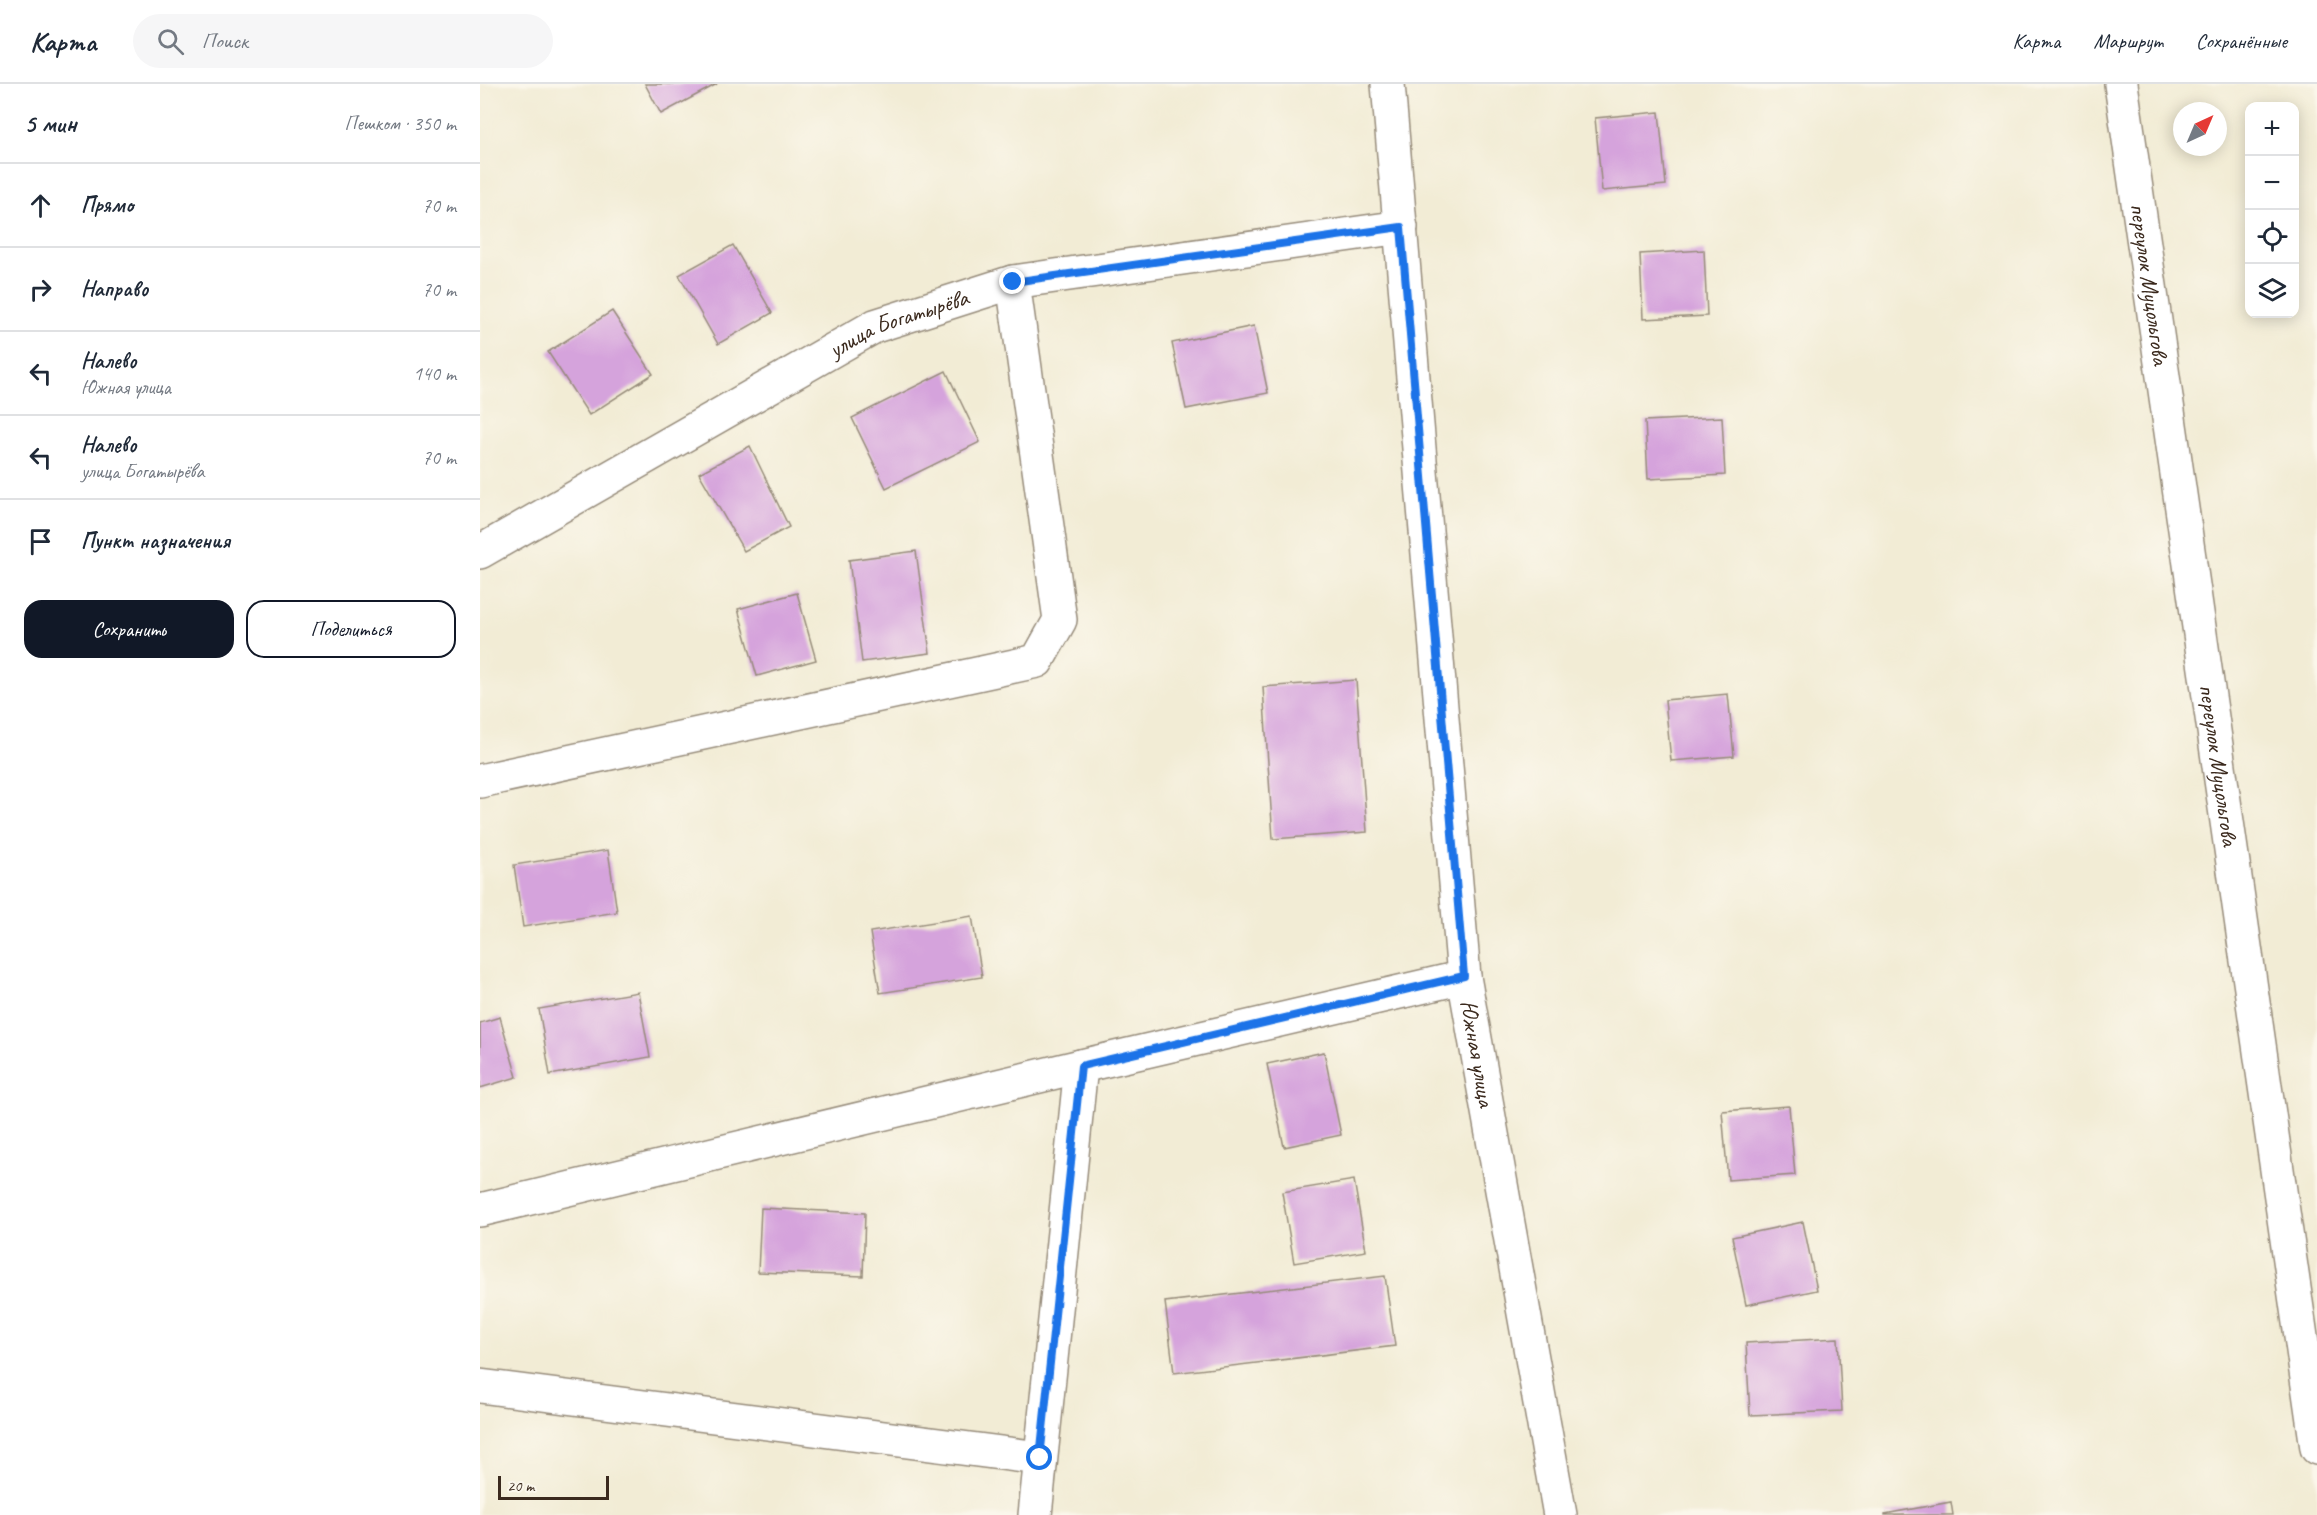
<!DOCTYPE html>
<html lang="ru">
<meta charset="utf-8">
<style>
:root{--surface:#fff;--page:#f6f6f7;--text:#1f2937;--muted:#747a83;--line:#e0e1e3;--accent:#111827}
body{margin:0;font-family:Caveat,sans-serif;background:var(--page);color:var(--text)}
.controls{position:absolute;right:18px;top:18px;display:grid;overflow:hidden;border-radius:12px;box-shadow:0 3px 15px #0003}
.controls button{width:54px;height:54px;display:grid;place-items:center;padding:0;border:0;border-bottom:2px solid var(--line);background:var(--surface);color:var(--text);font:30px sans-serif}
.compass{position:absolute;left:1693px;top:18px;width:54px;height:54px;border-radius:50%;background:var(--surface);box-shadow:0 3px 15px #0003;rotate:44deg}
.scale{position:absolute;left:18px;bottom:15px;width:111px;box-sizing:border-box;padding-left:6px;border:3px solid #3b2a1e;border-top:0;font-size:16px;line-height:21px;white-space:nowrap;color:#3b2a1e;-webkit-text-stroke:4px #fbf7ec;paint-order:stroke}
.stop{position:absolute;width:18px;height:18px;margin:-14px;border:4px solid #1a73e8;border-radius:50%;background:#fff}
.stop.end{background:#1a73e8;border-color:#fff;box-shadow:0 2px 6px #0008}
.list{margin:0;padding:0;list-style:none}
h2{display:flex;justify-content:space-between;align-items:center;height:78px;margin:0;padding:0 24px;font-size:26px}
h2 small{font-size:20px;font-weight:400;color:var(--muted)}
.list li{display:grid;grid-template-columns:39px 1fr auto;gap:18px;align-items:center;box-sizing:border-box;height:84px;padding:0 24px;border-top:2px solid var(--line)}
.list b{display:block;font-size:22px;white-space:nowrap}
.list p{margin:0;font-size:20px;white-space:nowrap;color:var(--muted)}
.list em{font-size:20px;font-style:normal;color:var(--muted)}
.actions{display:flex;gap:12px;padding:18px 24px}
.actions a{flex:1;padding:14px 0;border:2px solid var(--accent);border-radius:18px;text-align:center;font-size:21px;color:var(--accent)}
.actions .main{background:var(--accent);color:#fff}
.icon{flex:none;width:33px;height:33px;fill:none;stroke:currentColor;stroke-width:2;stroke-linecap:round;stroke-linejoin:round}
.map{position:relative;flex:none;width:1837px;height:1431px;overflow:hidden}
header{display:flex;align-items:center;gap:36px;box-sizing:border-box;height:84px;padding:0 30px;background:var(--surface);border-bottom:2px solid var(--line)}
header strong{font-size:28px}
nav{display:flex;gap:33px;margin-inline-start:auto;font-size:21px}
.search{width:420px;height:54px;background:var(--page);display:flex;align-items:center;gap:15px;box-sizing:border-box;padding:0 21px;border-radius:33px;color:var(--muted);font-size:22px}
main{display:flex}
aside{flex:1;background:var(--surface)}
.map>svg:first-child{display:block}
.building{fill:#d5a3dc}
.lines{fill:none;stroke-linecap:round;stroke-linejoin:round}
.minor-casing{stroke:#968b7a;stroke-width:36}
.minor{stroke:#fff;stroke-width:33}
.route{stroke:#1a73e8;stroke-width:8}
.labels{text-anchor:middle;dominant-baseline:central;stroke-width:6;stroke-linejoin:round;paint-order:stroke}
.street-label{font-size:24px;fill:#3b2a1e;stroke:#fbf7ec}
</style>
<header>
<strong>Карта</strong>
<div class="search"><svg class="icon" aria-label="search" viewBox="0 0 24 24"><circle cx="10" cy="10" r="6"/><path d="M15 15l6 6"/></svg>Поиск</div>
<nav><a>Карта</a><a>Маршрут</a><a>Сохранённые</a></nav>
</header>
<main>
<aside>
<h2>5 мин<small>Пешком · 350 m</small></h2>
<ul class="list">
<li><svg class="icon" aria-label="ahead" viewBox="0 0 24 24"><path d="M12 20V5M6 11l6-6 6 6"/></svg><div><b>Прямо</b></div><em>70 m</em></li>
<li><svg class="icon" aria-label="right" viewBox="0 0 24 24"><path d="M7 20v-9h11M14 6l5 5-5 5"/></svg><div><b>Направо</b></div><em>70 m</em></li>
<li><svg class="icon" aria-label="left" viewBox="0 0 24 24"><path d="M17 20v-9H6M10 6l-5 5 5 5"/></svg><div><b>Налево</b><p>Южная улица</p></div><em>140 m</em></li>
<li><svg class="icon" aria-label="left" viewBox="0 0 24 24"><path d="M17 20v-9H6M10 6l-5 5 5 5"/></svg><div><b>Налево</b><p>улица Богатырёва</p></div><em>70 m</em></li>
<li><svg class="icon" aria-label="arrive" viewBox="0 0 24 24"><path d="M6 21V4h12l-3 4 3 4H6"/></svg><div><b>Пункт назначения</b></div></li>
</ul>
<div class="actions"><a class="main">Сохранить</a><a>Поделиться</a></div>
</aside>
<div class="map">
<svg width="1837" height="1431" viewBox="0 0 1837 1431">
<rect width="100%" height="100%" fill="#fbf7ec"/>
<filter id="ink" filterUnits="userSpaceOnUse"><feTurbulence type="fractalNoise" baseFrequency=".0167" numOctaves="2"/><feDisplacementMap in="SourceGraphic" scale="12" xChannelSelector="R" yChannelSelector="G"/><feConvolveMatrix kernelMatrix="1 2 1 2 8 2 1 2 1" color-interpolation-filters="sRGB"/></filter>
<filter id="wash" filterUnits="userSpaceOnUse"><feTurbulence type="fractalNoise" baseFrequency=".008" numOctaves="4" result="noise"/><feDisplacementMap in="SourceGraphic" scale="24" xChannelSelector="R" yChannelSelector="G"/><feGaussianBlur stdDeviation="1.35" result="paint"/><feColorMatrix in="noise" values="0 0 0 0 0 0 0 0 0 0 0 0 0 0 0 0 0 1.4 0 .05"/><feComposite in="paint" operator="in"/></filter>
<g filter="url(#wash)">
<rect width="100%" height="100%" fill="#f2ecd5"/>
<g id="blocks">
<g class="building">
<path d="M165,0H237L181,30Z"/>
<path d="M1179,28L1186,101L1122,107L1115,34Z"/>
<path d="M253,161L292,229L238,260L199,191Z"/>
<path d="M1224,166L1227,232L1163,235L1160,170Z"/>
<path d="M132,227L173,290L109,331L68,268Z"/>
<path d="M774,242L788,309L706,325L692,259Z"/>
<path d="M466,287L500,358L406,404L372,334Z"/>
<path d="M1242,333L1245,391L1168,395L1165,337Z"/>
<path d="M270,362L309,443L264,467L219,389Z"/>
<path d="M436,467L450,569L382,578L369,476Z"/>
<path d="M317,509L336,576L277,592L258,525Z"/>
<path d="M876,596L887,748L793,755L783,603Z"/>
<path d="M1248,610L1254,672L1191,677L1185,616Z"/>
<path d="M128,766L137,828L43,843L34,781Z"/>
<path d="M492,832L502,893L400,909L390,848Z"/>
<path d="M158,908L170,973L70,991L59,925Z"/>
<path d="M20,933L37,993L0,1004V939Z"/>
<path d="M844,968L861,1051L804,1063L787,980Z"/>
<path d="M1309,1022L1315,1091L1248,1096L1242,1027Z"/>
<path d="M874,1096L886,1167L814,1179L802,1108Z"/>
<path d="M281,1124L385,1129L383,1192L278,1188Z"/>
<path d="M1323,1138L1337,1206L1266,1221L1252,1153Z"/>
<path d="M905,1192L915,1262L694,1289L685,1218Z"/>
<path d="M1358,1254L1362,1327L1270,1331L1266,1259Z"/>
<path d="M1471,1418L1473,1431H1405V1430Z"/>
</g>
</g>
</g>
<g filter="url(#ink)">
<use href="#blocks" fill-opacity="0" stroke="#968b7a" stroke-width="1.5"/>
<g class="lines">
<g class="minor-casing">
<g id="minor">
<path id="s1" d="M908,0L984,893L1080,1431"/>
<path id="s2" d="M1641,0L1837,1364"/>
<path id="s3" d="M0,468L395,242L533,198L921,143"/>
<path d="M0,697L557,577L580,536L533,198"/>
<path d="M0,1126L601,982L984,893"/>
<path d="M0,1302L560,1374"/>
<path d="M555,1431L601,982"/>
</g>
</g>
<use href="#minor" class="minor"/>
</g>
</g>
<g class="lines" filter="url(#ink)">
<path class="route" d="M533,198L921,143L984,892L601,982L560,1374"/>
</g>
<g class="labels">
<g class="street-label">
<text stroke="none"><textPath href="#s2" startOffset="202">переулок Муцольгова</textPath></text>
<text stroke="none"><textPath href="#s3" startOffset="478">улица Богатырёва</textPath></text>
<text stroke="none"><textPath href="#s2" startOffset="688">переулок Муцольгова</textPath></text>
<text stroke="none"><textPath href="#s1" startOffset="974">Южная улица</textPath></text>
</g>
</g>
</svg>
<div class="controls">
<button>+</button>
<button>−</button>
<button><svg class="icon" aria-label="locate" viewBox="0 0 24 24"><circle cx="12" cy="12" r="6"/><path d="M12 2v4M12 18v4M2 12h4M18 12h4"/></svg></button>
<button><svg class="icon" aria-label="layers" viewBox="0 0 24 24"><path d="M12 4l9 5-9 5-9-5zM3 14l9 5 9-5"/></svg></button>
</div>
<svg class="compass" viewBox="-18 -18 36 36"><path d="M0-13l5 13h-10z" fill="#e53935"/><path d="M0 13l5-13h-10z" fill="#747a83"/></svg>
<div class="scale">20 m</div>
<div class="stop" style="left:560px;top:1374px"></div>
<div class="stop end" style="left:533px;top:198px"></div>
</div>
</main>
